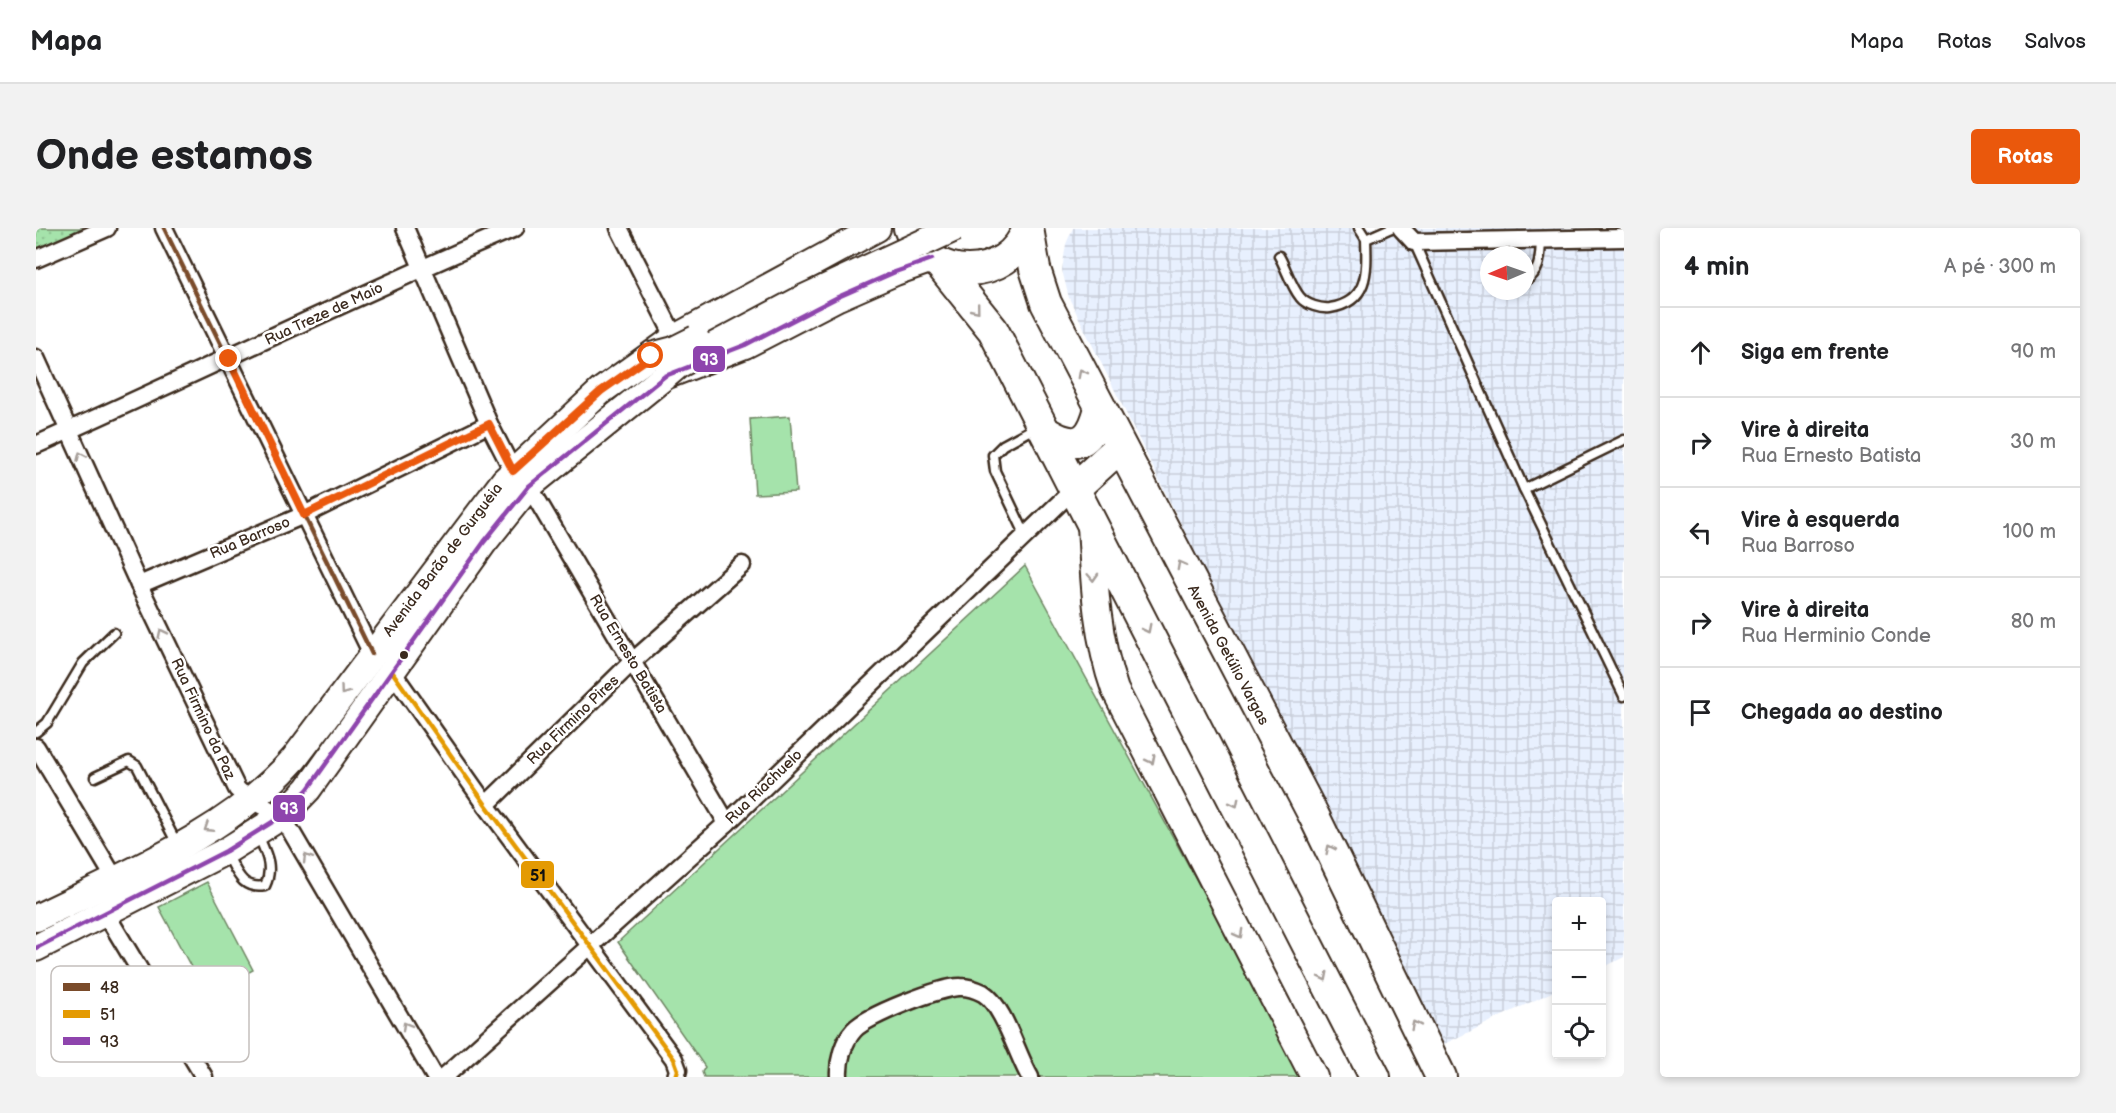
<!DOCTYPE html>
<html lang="pt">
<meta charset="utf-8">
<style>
:root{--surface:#fff;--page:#f2f2f2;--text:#202124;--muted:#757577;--line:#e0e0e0;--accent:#ea580c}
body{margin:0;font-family:"Balsamiq Sans",sans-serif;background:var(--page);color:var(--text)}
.controls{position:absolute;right:18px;bottom:18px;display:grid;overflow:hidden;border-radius:6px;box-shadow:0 3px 9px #0003}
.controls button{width:54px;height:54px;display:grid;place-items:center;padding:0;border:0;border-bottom:2px solid var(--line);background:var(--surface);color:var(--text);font:30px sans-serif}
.compass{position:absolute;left:1444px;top:18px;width:54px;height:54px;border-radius:50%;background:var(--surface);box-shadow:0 3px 9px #0003;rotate:268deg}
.stop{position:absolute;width:18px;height:18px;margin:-14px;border:4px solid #ea580c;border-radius:50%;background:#fff}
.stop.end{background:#ea580c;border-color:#fff;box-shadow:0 2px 6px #0008}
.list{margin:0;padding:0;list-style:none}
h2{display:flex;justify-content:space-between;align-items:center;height:78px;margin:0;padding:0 24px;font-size:26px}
h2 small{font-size:20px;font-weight:400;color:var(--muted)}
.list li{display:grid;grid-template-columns:39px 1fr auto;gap:18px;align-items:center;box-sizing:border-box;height:90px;padding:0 24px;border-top:2px solid var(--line)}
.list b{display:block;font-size:22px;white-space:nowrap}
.list p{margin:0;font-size:20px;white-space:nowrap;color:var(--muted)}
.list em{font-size:20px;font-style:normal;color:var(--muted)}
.icon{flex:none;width:33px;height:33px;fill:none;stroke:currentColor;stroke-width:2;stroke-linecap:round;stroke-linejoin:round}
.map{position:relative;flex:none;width:1588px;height:849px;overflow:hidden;border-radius:6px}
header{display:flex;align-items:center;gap:36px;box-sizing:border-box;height:84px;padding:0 30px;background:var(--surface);border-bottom:2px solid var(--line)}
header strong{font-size:28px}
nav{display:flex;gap:33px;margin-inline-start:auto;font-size:21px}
.intro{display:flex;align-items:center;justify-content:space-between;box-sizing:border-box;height:144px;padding:0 36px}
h1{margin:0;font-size:42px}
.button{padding:15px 27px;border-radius:6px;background:var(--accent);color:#fff;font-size:21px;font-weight:700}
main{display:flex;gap:36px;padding:0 36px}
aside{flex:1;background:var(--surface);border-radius:6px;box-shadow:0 3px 9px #0003}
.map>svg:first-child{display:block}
.industrial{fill:url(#industrial-grid);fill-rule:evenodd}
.grass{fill:url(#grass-dots);stroke:#708664;stroke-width:1.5}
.pitch{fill:#a5e3ab;stroke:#708664;stroke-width:1.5}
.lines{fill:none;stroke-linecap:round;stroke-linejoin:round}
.lane-casing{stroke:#3b2a1e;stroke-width:13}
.street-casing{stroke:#3b2a1e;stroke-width:21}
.primary-casing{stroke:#3b2a1e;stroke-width:30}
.highway-casing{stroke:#3b2a1e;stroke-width:34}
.lane{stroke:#fff;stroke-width:8}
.street{stroke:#fff;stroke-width:16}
.primary{stroke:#fff;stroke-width:26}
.highway{stroke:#fff;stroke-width:30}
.primary-bridge-casing{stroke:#3b2a1e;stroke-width:30;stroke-linecap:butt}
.primary-bridge{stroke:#fff;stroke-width:26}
.bus-1-casing{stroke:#fff;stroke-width:9}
.bus-2-casing{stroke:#fff;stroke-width:9}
.bus-3-casing{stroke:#fff;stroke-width:9}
.bus-1{stroke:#7a4b2a;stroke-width:4.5}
.bus-2{stroke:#e49a03;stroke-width:4.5}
.bus-3{stroke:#8e44ad;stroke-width:4.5}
.oneway{stroke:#a79f9a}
.route{stroke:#ea580c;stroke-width:8}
.bus-dot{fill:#3b2a1e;stroke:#fff;stroke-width:2}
.labels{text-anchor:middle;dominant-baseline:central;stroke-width:5;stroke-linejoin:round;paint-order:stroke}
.street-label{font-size:15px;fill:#3b2a1e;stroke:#fff}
.key{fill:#fff;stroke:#c4bfbc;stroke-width:1.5}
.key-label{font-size:16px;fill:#3b2a1e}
.line-badge{stroke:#fff;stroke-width:2}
.badge-label{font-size:16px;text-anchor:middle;font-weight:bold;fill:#fff}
.pale-badge-label{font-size:16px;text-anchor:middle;font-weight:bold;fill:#111}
</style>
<header>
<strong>Mapa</strong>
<nav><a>Mapa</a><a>Rotas</a><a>Salvos</a></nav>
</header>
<div class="intro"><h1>Onde estamos</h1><a class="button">Rotas</a></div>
<main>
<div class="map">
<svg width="1588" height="849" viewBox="0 0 1588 849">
<defs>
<pattern id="industrial-grid" width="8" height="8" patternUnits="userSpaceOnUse" patternTransform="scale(1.5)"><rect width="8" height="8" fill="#e8f0fe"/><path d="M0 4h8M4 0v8" fill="none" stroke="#c8ced9"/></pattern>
<pattern id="grass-dots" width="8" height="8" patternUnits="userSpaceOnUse" patternTransform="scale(1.5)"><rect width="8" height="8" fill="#a5e3ab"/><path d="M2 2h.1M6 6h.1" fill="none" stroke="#8fc393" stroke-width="1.8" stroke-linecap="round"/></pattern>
</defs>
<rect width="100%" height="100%" fill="#fff"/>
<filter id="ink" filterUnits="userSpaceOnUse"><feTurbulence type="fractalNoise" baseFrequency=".0167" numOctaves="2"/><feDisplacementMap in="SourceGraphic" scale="12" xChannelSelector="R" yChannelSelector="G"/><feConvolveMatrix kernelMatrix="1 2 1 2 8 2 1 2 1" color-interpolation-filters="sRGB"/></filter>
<g filter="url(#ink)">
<path class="industrial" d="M1037,0H1588V729L1566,740V674H1520V762L1404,818L1033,70L1026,42L1030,16ZM1453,27H1489V63H1453Z"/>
<path class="grass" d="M0,0H59L0,27Z"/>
<g class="pitch">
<path d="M754,188L760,264L719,266L714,191Z"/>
<path d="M989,338L1268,849H668L666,844L669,839L582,714Z"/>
<path d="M171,654L217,742L170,767L123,679Z"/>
</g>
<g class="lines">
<g class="lane-casing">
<g id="lane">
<path d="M1323,0L1330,11"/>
<path d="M1378,14L1488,261L1588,468"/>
<path d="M1243,28C1250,40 1255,58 1264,69C1270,77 1285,81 1294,80C1333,74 1331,43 1330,11L1355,0"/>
<path d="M1489,53C1505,44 1504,29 1505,12"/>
<path d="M1488,261L1588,212"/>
<path d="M990,308L959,243L957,227L967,217L1000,199"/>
<path d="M0,504L11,495L47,435L78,405"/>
<path d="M59,549L93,533L101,538L141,616"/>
<path d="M191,626C201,644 205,662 229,658C238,639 230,625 222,607"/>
</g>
</g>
<g class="street-casing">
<g id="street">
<path d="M128,0L336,426"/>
<path d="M369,0L453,196L477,243"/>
<path d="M583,0L639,110"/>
<path d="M1365,0L1378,14L1588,10"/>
<path d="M0,31L71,0"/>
<path d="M0,130L103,357L201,561C214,574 230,579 246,588L399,849"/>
<path d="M0,217C160,146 318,68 479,0"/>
<path d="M493,258L691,595"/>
<path d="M103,357L268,287L453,196"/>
<path d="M357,445L450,577L638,831L642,842L640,849"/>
<path d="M0,519L79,651"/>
<path d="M450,577L597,433L706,337"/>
<path d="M70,686L168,849"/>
<path d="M408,849L691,595L1039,260"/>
<path d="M803,849C802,833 807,814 818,802C830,788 906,758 925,759C931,759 941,762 947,765C968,778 981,827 994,849"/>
</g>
</g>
<g class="primary-casing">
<g id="primary">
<path d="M1055,296C1058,353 1060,408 1079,462L1278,849"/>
<path d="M0,690C89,646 192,606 258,531L468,253L565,163L639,110L841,0"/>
<path d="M0,720L190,623L246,588L272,561L448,314L493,258L629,148L709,117L802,69L859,44L896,31"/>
</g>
</g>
<g class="highway-casing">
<g id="highway">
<path d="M873,0C892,57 973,55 992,0"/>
<path d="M992,0L999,41L1010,75L1278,588L1405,849"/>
<path d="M904,36L957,102L1339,849"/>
<path d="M1013,206C1044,224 1056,211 1064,180"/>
<path d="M1039,260L1084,219"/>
</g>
</g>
<use href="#lane" class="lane"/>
<use href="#street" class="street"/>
<use href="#primary" class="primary"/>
<use href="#highway" class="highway"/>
<g class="primary-bridge-casing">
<g id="primary-bridge">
<path d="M615,128L638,122L660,111"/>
<path d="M629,148L642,137L770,69L919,0"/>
</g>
</g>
<use href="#primary-bridge" class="primary-bridge"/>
<g class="bus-1-casing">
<path id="bus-1" d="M128,0L336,426"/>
</g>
<g class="bus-2-casing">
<path id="bus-2" d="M357,445L450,577L638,831L642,842L640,849"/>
</g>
<g class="bus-3-casing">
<path id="bus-3" d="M0,720L190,623L246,588L272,561L448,314L493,258L629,148L709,117L802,69L859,44L896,31"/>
</g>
<use href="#bus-1" class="bus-1"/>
<use href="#bus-2" class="bus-2"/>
<use href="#bus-3" class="bus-3"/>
</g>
<defs><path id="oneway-chevron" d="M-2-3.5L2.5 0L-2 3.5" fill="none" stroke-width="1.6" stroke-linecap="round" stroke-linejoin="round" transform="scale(1.5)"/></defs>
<g class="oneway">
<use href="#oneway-chevron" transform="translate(940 81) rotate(51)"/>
<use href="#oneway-chevron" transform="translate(1046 145) rotate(-118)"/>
<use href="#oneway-chevron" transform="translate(45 228) rotate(-114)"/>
<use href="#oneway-chevron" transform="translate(1145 337) rotate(-118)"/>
<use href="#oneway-chevron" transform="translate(1057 349) rotate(87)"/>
<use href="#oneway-chevron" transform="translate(1111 401) rotate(63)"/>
<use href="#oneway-chevron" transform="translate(126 405) rotate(-116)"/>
<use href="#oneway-chevron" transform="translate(308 463) rotate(126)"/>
<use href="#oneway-chevron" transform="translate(1115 532) rotate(63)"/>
<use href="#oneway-chevron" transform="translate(1199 575) rotate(63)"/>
<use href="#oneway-chevron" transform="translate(172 600) rotate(147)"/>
<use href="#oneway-chevron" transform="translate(1294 621) rotate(-116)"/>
<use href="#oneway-chevron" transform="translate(271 630) rotate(-121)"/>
<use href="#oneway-chevron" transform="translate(1203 706) rotate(62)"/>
<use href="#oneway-chevron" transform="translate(1288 749) rotate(63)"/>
<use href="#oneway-chevron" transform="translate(1379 797) rotate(-116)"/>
<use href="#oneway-chevron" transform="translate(370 798) rotate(-120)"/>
</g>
</g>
<g class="lines" filter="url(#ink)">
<path class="route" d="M193,131L268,287L453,196L477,243L565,163L615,128"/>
</g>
<circle class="bus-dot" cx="368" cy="427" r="5"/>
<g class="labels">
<g class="street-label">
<text transform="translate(288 86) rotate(-25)">Rua Treze de Maio</text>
<text transform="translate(214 310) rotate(-23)">Rua Barroso</text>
<text transform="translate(407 332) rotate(-53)">Avenida Barão de Gurguéia</text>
<text transform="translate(592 426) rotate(59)">Rua Ernesto Batista</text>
<text transform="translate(1192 427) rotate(62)">Avenida Getúlio Vargas</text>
<text transform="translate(167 491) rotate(65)">Rua Firmino da Paz</text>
<text transform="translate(537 492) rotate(-44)">Rua Firmino Pires</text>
<text transform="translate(728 559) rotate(-44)">Rua Riachuelo</text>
</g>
</g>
<rect x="15" y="738" width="198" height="96" rx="9" class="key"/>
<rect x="27" y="755" width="27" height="8" fill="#7a4b2a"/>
<rect x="27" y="782" width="27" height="8" fill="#e49a03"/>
<rect x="27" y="809" width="27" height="8" fill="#8e44ad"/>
<g class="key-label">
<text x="64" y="765">48</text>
<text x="64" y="792">51</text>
<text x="64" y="819">93</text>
</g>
<g class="line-badge">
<rect x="656" y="117" width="34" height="28" rx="6" fill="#8e44ad"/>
<rect x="236" y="566" width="34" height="29" rx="6" fill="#8e44ad"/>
<rect x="484" y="632" width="35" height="29" rx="6" fill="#e49a03"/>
</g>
<g class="badge-label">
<text x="673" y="137">93</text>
<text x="253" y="586">93</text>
</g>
<g class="pale-badge-label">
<text x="502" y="653">51</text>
</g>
</svg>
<div class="controls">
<button>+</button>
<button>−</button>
<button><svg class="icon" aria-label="locate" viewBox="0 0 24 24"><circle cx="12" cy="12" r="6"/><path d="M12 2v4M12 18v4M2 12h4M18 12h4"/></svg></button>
</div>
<svg class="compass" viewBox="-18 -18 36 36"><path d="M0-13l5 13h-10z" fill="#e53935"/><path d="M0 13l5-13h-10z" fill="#757577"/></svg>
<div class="stop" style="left:615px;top:128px"></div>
<div class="stop end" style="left:193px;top:131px"></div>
</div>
<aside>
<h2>4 min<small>A pé · 300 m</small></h2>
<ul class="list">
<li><svg class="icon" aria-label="ahead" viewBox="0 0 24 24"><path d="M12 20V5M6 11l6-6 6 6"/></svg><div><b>Siga em frente</b></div><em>90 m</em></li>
<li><svg class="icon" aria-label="right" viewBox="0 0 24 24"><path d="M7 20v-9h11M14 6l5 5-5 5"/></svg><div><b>Vire à direita</b><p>Rua Ernesto Batista</p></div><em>30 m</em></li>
<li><svg class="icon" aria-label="left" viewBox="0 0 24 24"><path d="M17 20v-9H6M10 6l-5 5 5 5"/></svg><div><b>Vire à esquerda</b><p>Rua Barroso</p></div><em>100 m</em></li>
<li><svg class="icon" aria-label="right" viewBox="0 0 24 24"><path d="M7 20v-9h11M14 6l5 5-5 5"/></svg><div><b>Vire à direita</b><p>Rua Herminio Conde</p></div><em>80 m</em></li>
<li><svg class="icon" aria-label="arrive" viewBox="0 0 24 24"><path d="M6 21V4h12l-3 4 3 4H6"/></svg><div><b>Chegada ao destino</b></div></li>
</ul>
</aside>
</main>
